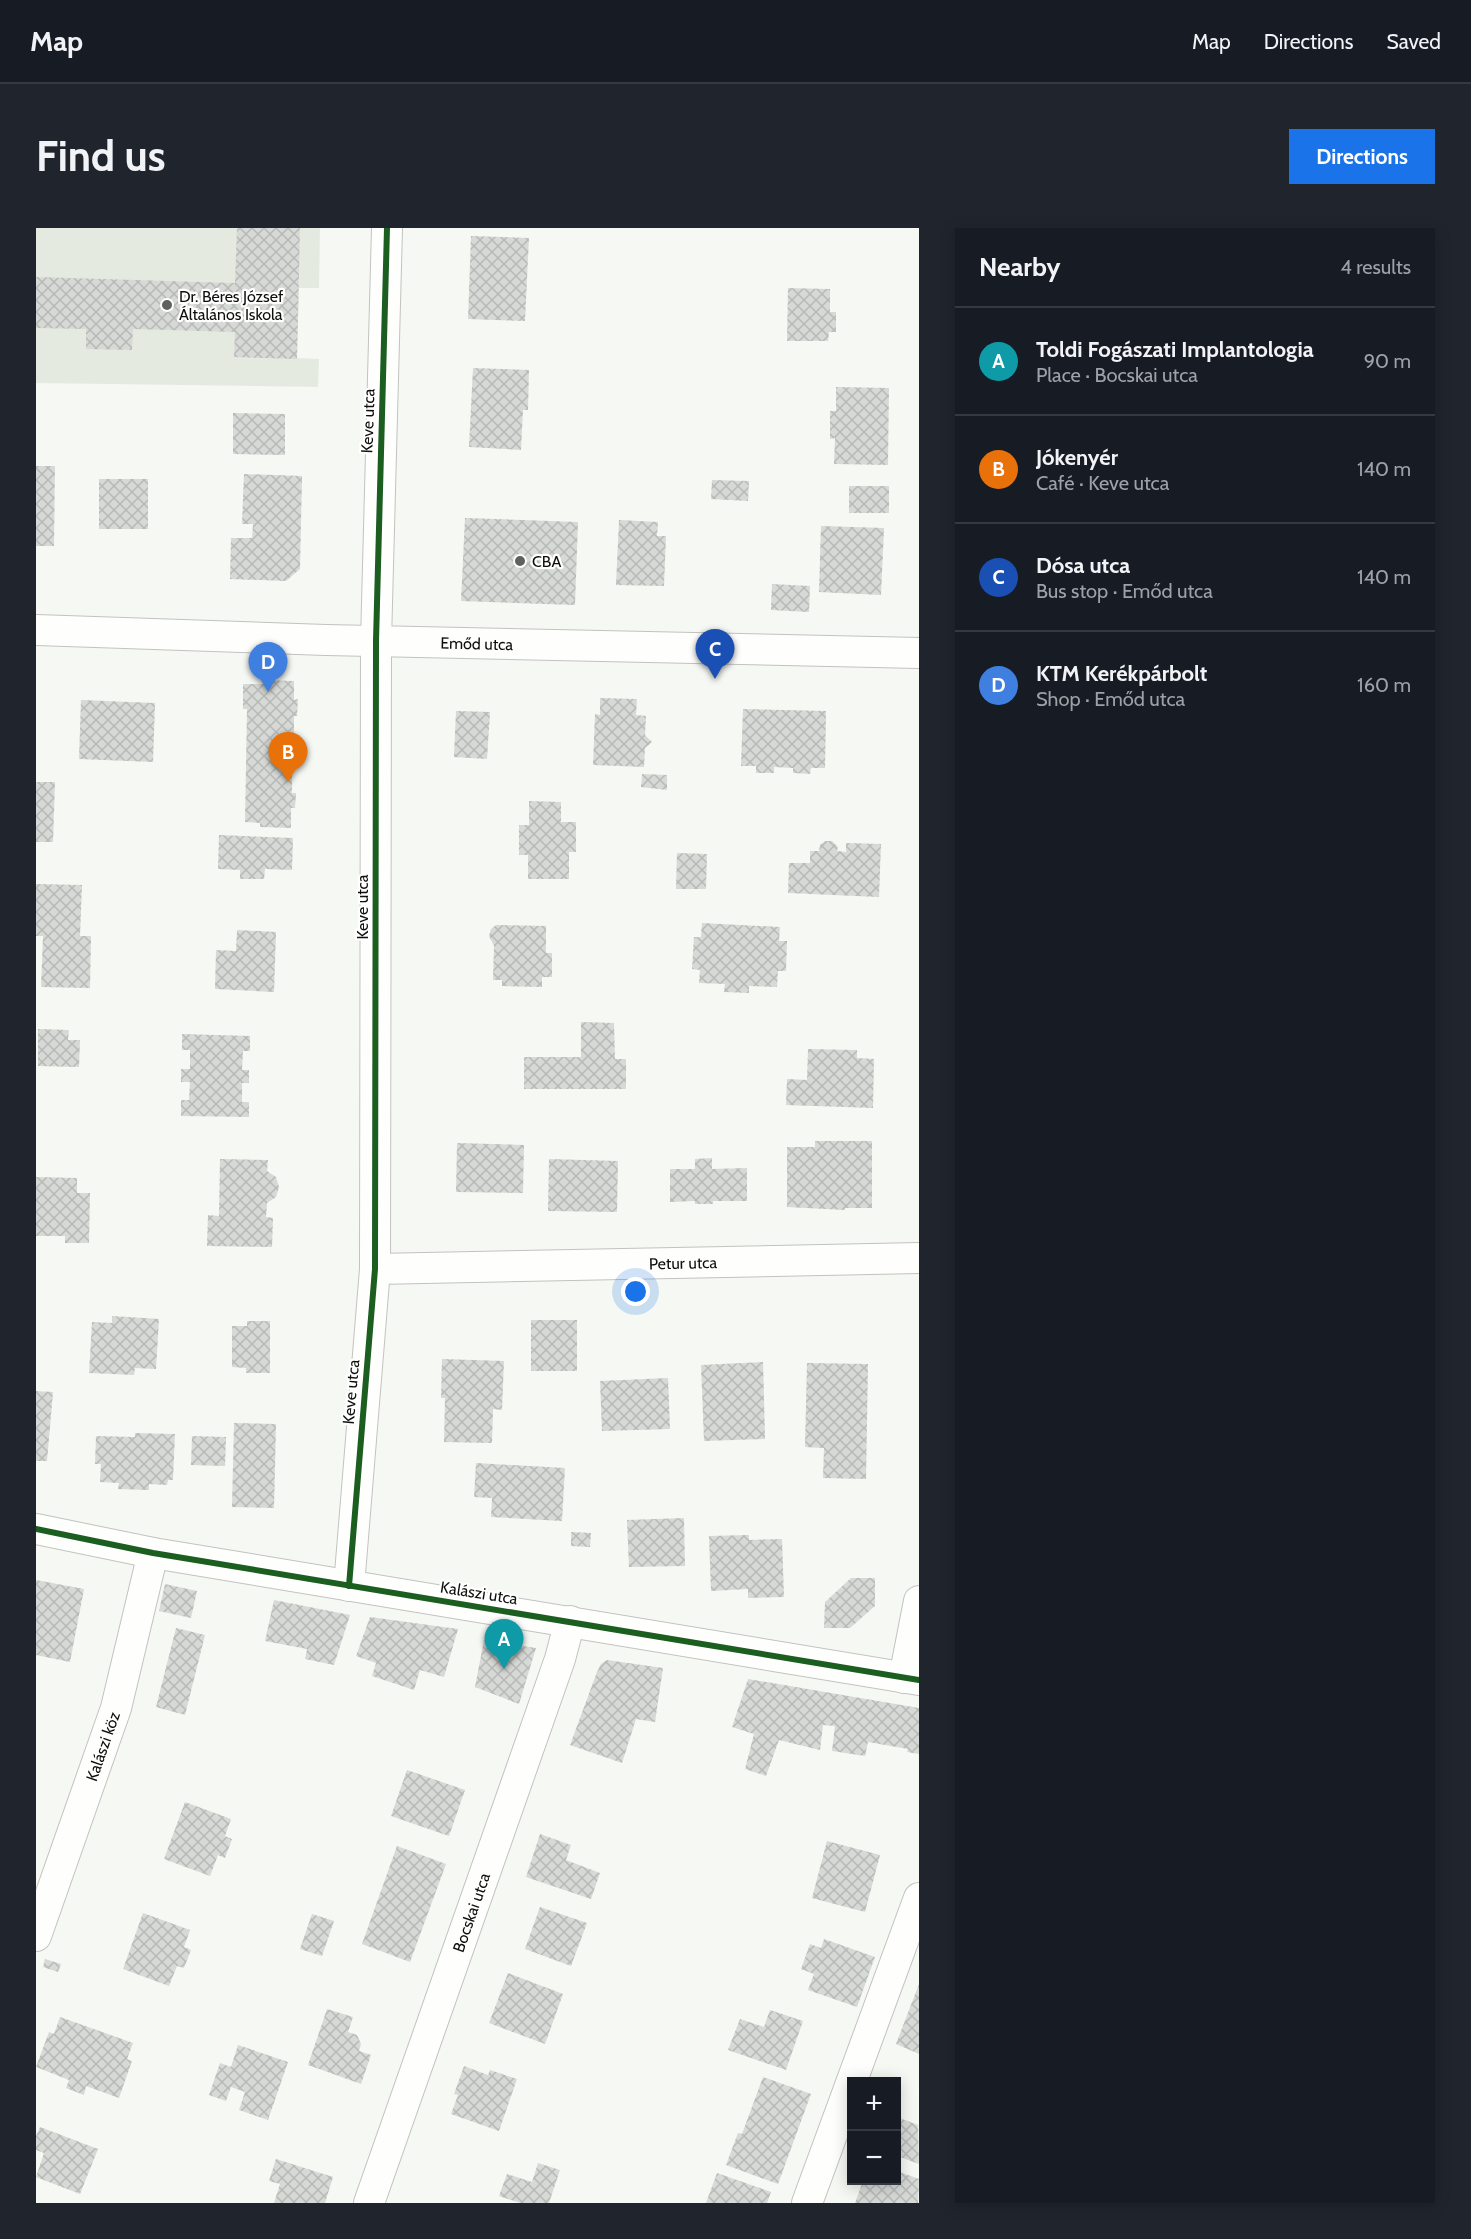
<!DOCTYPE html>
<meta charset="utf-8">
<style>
:root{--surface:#171b24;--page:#20242c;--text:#f1f3f6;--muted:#9ea1a6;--line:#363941;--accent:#1a73e8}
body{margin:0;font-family:Cabin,sans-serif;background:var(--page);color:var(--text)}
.controls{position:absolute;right:18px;bottom:18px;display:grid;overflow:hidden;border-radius:0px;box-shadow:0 3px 15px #0003}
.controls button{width:54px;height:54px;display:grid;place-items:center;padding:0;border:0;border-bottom:2px solid var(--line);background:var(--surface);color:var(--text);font:30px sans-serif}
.you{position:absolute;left:600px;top:1064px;width:21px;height:21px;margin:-15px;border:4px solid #fff;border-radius:50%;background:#1a73e8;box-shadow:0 0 0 9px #1a73e833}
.badge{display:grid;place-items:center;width:39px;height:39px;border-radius:50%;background:var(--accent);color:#fff;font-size:20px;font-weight:700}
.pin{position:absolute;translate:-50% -50px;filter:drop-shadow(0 2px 3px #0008)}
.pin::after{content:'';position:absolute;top:32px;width:21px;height:18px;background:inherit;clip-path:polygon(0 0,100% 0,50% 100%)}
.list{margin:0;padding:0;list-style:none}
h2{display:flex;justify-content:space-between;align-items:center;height:78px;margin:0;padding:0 24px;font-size:26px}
h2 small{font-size:20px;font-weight:400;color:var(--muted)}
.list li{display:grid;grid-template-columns:39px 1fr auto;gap:18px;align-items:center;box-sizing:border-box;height:108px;padding:0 24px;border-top:2px solid var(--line)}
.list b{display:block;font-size:22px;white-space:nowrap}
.list p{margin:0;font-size:20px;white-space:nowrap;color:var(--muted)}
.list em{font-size:20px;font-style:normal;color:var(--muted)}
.map{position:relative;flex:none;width:883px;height:1975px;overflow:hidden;border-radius:0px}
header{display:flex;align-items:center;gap:36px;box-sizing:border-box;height:84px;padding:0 30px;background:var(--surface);border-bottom:2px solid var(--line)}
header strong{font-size:28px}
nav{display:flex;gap:33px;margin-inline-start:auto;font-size:21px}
.intro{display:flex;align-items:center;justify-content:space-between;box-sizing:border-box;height:144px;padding:0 36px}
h1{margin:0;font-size:42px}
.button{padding:15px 27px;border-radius:0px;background:var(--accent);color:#fff;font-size:21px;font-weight:700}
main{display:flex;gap:36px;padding:0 36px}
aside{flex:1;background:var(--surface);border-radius:0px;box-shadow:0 3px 15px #0003}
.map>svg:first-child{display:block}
.built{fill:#e5eae1}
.building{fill:url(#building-cross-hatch)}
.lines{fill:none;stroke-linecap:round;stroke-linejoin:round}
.street-casing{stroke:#c2c3c0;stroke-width:32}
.street{stroke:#fefefd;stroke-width:30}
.cycleway-casing{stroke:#fff;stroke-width:10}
.cycleway{stroke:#1b5e20;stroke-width:6}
.poi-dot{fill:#5f615e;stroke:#fff;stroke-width:2}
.labels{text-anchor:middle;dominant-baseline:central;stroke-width:4.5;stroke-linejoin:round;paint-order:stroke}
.poi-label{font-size:16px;fill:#0e0f0d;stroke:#fff;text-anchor:start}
.street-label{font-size:16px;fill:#0e0f0d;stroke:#fff}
</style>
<header>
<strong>Map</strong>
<nav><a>Map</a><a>Directions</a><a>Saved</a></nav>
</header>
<div class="intro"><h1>Find us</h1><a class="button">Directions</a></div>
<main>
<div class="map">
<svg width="883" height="1975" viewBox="0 0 883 1975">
<defs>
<pattern id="building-cross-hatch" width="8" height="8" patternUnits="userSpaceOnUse" patternTransform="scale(1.5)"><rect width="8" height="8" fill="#d7d9d6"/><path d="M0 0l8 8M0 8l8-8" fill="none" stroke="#b7b9b6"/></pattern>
</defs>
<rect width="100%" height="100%" fill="#f6f8f4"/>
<path class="built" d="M0,0H284L283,60H263L261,130L283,131L282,159L0,155Z"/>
<g class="building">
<path d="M201,0H264L261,131L198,129L199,104L97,101L96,122L50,121V101L0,100V49L199,55Z"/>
<path d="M435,8L493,10L489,93L432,91Z"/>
<path d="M752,60L794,61V84H800V104H793L792,113H751Z"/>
<path d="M437,140L493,142L492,182H487L485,222L433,219Z"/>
<path d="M800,159L853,160L852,237L798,236L799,210L794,211V183H800Z"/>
<path d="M197,185L249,186V227L197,226Z"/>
<path d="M0,238H19L18,318H0Z"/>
<path d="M208,246L266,248L264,341L250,353L194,351L195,310H216L217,296H206Z"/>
<rect x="63" y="251" width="49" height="50"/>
<path d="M676,252L713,253L712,273L675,271Z"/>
<rect x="813" y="258" width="40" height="27"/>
<path d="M429,290L542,294L539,377L425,373Z"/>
<path d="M583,292L622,294L621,308H630L628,358L580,357Z"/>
<path d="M785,298L848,300L845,367L783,364Z"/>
<path d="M736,356L774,358L773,384L735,382Z"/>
<path d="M228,452L258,453V472L262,471L261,488H258V508H253L252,545H256V565H260L259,580H255V600L224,599V595L209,594L211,481H207V456H228Z"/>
<path d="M564,470L601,471L600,487L610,488L609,507L616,514L609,520L608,539L557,537L559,486L564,487Z"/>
<path d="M45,472L119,475L117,534L43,531Z"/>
<path d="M707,481L790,483L789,540H775L774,546L757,545V540L738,539V545H720V538H705Z"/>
<path d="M420,483L454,484L451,531L418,529Z"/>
<path d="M606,546L631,547V562L605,559Z"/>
<path d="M0,554H19L17,614H0Z"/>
<path d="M493,573L525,574V594H540V624H533V651H492V627H483V597H493Z"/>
<path d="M183,607L257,610L256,642L229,641L228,651H204V642L182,641Z"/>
<path d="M789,613H796L802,619L801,623L810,624V615L845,616L843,669L752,665L753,635H774V623H783L784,617Z"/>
<path d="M641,625L671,626L670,661H640Z"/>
<path d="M0,656L46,657L44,708H55L54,760L5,759L7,708H0Z"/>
<path d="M666,695L744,699L743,713H751L750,743H742L741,759L713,758V765L688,764L689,756L663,755L664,742L656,741L658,709H665Z"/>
<path d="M460,697L510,698V725H516V749H506V759L466,758V752H457L458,718L453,708L455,701Z"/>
<path d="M201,702L240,704L238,764L179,761L180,722L200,723Z"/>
<path d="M545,794L578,795L579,831H590V861H488V829H545Z"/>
<path d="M2,801L33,802L32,812H44L43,839L2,838Z"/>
<path d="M146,806L214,808V823H207L206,842H213V855H206V874H213V889L145,888V872H153L154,854H145V841H154V822H146Z"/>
<path d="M772,821L821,822V830L838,831L837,880L750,877L751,851L771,852Z"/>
<path d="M779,913H836V980H809V982L751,979V919H779Z"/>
<path d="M421,915L488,917L487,965L420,964Z"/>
<path d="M676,930V941L711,940V973H677V976H659V973L634,974V941H659V931Z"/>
<path d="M184,931L232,932L231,943L240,949L243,959L240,969L231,975L230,989L237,990L236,1019L171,1018L172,987L183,988Z"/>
<path d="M513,931L582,933L581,984L512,983Z"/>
<path d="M0,949L41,950V965H54L53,1015H29V1008H0Z"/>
<path d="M76,1088L123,1091L120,1141L99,1140L98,1147L53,1145L56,1094L76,1095Z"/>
<rect x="495" y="1092" width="46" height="51"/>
<path d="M211,1093H234V1145H210V1140L196,1139V1098H211Z"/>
<path d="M406,1131L468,1133L466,1182L457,1181L456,1215L408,1214L409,1170H405Z"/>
<path d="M727,1134L729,1211L668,1213L665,1137Z"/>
<path d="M771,1135L832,1136L830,1251L787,1250L788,1220L769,1219Z"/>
<path d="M632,1150L634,1201L566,1203L564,1153Z"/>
<path d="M0,1163L17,1164L11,1233H0Z"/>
<path d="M198,1195L240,1196L238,1280L196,1279Z"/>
<path d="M99,1205L139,1206L137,1252H132L131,1257L113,1256V1262L82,1261L83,1255L64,1254L65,1236H59L60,1208L99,1209Z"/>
<path d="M156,1208L190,1209L189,1238L155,1237Z"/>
<path d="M440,1235L529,1240L526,1293L455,1289L456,1270L438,1269Z"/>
<path d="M648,1290L649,1338L593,1339L591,1292Z"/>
<path d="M535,1304L555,1305L554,1319L535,1318Z"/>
<path d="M713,1307V1312L746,1311L748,1369L712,1370V1361L675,1363L673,1308Z"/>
<path d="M815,1350H839V1378L814,1400H788L789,1374Z"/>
<path d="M0,1352L48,1361L34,1434L0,1427Z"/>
<path d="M129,1356L161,1363L155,1390L123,1383Z"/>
<path d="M238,1372L314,1387L298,1437L269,1431L271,1421L229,1413Z"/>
<path d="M334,1389L422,1401L408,1449L384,1442L378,1462L336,1448L340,1435L320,1428Z"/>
<path d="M140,1400L169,1407L149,1487L120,1479Z"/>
<path d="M448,1412L500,1420L483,1476L439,1459Z"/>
<path d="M571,1432L627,1440L619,1494L600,1491L586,1535L534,1517L561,1444L565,1436Z"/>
<path d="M712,1451L883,1480V1526L871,1524L872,1521L832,1514L829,1528L796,1523L799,1498L787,1497L784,1522L743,1512L730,1548L709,1541L718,1506L696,1499Z"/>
<path d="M371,1542L429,1562L413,1608L355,1588Z"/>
<path d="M149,1574L195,1591L189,1608L196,1611L189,1630L182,1627L174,1648L128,1631Z"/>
<path d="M504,1606L535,1617L530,1632L564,1645L555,1671L490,1649Z"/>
<path d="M791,1613L844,1627L829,1684L776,1670Z"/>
<path d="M361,1618L410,1636L374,1734L326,1716Z"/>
<path d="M504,1679L551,1695L535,1738L489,1721Z"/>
<path d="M107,1685L154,1702L148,1719L155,1722L148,1740L141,1738L133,1758L87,1741Z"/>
<path d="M276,1686L298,1693L286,1728L264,1721Z"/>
<path d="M788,1711L839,1729L821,1779L772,1762L778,1746L765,1741L774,1716L785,1720Z"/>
<path d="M9,1731L25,1736L22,1744L7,1739Z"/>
<path d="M472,1745L527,1766L509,1816L453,1795Z"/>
<path d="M883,1756V1826L860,1816Z"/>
<path d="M291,1781L317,1789L312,1804L321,1807L325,1816L323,1823L335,1827L325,1856L272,1837Z"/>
<path d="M734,1782L767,1793L750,1842L692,1822L704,1791L728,1799Z"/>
<path d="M24,1789L97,1815L91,1831L96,1833L83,1870L50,1858L48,1867L30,1860L33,1852L0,1839L13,1804L18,1806Z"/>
<path d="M202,1817L252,1834L232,1892L203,1882L209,1864L195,1859L190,1873L173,1867L184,1835L195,1839Z"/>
<path d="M428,1838L452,1847L454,1842L481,1851L463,1903L415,1886L422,1867L418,1866Z"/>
<path d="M727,1849L775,1866L742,1956L690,1937L702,1905L706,1906Z"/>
<path d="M861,1889L882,1897L883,1936L861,1928Z"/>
<path d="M4,1899L62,1921L44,1966L0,1949L8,1925L0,1922V1908Z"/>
<path d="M240,1931L297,1949L289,1975H238L244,1956L233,1953Z"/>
<path d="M502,1935L524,1942L513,1975H484L463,1968L471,1946L496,1954Z"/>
<path d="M861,1943L883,1951L882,1975H819L827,1953H861Z"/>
<path d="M681,1945L735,1964L731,1975H670Z"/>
</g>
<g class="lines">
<g class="street-casing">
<g id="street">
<path id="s1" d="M0,402L290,412L883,425"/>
<path id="s2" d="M339,1041L883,1030"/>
<path d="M0,1301L117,1325L883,1452"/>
<path d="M313,1358L339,1041L340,413L351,0"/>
<path d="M868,1450L883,1373"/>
<path id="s3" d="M0,1708L80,1480L117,1325"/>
<path id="s4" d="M333,1975L524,1431L534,1393"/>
<path d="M771,1975L883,1670"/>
</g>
</g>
<use href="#street" class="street"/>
<g class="cycleway-casing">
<g id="cycleway">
<path d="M0,1301L117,1325L883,1452"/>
<path d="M313,1358L339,1041L340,413L351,0"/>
</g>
</g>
<use href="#cycleway" class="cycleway"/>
</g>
<g class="poi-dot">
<circle cx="131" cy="77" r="6"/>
<circle cx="484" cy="333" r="6"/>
</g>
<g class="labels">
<g class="poi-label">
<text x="143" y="68">Dr. Béres József<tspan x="143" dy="18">Általános Iskola</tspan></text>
<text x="496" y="333">CBA</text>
</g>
<g class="street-label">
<text transform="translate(332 193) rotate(-88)">Keve utca</text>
<text stroke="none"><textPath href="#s1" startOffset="441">Emőd utca</textPath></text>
<text transform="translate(326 679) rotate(-90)">Keve utca</text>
<text stroke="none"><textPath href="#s2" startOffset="308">Petur utca</textPath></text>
<text transform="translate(315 1164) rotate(-85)">Keve utca</text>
<text transform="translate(443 1365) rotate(9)">Kalászi utca</text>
<text stroke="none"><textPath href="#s3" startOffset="201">Kalászi köz</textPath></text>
<text stroke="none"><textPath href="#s4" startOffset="308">Bocskai utca</textPath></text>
</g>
</g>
</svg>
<div class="controls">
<button>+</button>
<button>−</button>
</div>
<div class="you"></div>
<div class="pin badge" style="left:468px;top:1441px;background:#0f9aa8">A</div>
<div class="pin badge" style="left:252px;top:554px;background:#e8710a">B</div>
<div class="pin badge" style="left:679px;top:451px;background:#1a4fb4">C</div>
<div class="pin badge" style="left:232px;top:464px;background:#3f7fe0">D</div>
</div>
<aside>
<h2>Nearby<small>4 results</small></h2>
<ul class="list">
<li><span class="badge" style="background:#0f9aa8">A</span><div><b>Toldi Fogászati Implantologia</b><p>Place · Bocskai utca</p></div><em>90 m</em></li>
<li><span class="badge" style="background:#e8710a">B</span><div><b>Jókenyér</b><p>Café · Keve utca</p></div><em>140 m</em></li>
<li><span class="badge" style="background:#1a4fb4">C</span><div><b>Dósa utca</b><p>Bus stop · Emőd utca</p></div><em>140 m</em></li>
<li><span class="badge" style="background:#3f7fe0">D</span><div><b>KTM Kerékpárbolt</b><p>Shop · Emőd utca</p></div><em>160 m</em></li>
</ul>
</aside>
</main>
